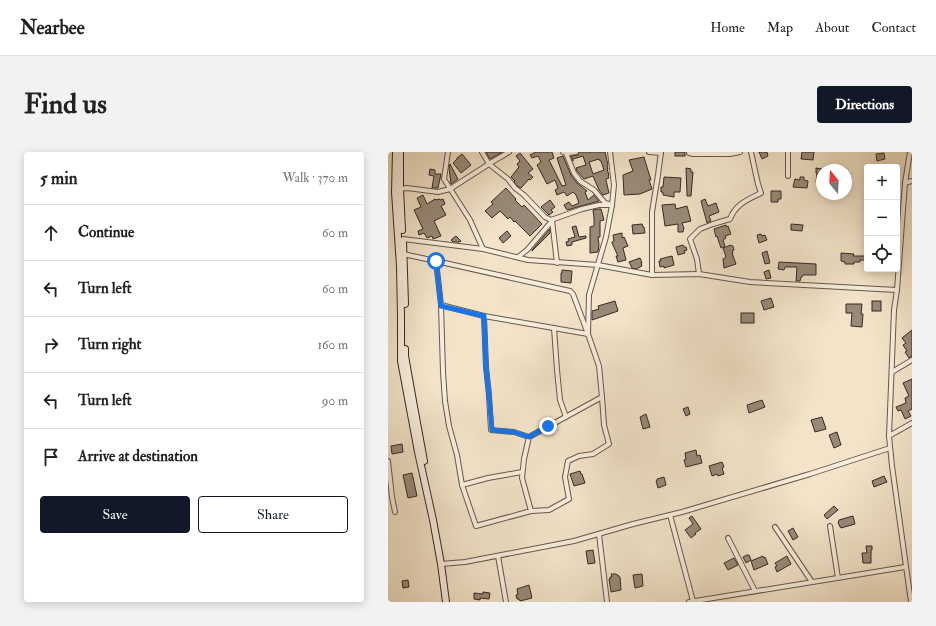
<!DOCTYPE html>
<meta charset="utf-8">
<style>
:root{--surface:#fff;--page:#f2f2f2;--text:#222;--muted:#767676;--line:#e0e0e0;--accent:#111827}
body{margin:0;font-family:"IM FELL Double Pica",serif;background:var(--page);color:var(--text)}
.controls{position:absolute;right:12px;top:12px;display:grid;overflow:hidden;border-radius:4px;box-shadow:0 2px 10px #0003}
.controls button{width:36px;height:36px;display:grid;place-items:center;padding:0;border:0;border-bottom:1px solid var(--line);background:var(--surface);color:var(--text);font:20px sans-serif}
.compass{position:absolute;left:428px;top:12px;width:36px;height:36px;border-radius:50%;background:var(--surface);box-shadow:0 2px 10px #0003;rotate:342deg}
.stop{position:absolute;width:12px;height:12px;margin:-9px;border:3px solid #1a73e8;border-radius:50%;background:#fff}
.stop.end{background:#1a73e8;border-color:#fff;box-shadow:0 1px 4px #0008}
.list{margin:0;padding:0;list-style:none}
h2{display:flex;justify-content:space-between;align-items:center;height:52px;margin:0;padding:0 16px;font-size:17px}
h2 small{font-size:13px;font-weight:400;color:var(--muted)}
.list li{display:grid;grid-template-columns:26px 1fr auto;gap:12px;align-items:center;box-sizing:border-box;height:56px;padding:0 16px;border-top:1px solid var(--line)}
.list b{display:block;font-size:15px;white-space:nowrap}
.list em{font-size:13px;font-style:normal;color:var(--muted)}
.actions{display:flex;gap:8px;padding:12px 16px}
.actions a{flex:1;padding:9px 0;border:1px solid var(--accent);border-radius:4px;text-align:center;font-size:14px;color:var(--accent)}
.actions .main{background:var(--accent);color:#fff}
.icon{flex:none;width:22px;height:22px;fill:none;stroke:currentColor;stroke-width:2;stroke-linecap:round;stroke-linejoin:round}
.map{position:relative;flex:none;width:524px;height:450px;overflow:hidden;border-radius:4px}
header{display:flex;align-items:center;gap:24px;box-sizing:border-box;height:56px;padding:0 20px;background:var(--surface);border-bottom:1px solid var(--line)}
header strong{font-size:19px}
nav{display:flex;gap:22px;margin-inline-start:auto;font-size:14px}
.intro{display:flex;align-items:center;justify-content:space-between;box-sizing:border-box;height:96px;padding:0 24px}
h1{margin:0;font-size:28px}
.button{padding:10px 18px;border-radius:4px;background:var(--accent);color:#fff;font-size:14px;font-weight:700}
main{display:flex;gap:24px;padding:0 24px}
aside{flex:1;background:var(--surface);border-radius:4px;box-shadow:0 2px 10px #0003}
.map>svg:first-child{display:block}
.building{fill:#988a79;stroke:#362923;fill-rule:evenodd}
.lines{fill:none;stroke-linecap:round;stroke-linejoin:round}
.minor-casing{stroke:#65584c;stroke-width:6}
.secondary-casing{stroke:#362923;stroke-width:8}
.minor{stroke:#f7eddc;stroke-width:4}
.secondary{stroke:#f7eddc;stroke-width:6}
.route{stroke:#1a73e8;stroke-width:5}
</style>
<header>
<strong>Nearbee</strong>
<nav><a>Home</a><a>Map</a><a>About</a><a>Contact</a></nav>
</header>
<div class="intro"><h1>Find us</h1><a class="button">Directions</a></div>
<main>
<aside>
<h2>5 min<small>Walk · 370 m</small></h2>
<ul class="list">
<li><svg class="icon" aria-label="ahead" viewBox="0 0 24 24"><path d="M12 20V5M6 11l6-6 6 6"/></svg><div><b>Continue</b></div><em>60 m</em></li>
<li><svg class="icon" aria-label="left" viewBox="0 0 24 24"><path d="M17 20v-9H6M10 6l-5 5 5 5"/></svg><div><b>Turn left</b></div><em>60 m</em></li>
<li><svg class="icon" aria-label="right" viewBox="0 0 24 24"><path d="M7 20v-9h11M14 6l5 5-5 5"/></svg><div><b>Turn right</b></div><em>160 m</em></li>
<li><svg class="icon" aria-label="left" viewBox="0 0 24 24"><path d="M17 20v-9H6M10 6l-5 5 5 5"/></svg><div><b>Turn left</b></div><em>90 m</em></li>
<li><svg class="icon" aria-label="arrive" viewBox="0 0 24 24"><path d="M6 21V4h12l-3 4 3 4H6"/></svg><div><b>Arrive at destination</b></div></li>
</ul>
<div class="actions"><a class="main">Save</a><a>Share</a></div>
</aside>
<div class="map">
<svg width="524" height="450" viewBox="0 0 524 450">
<rect width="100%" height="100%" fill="#f2e3c9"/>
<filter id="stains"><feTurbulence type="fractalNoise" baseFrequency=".005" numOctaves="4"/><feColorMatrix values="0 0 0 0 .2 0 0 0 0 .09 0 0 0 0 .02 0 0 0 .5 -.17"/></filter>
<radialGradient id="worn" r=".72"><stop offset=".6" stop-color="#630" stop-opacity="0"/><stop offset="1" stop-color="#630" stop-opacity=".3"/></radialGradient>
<g class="building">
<path d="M98,0H114L102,7Z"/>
<path d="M148,0H164L166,6L161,8L174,34L178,33L169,6L175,4L183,23L189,31L199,39L197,40L200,48L206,43L211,49L193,54L179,58L176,53L181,50L184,54L191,51L188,43L185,40L179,44L176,40L169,43L167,38L170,36L167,28L159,32L149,13L153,10L150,4L144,6L142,3Z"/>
<path d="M191,0H217L220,13L219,14L220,17H219L221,23L220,24L221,26L218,27V28L221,41L215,43L211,38L205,24L196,27L189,19L188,16L198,13L195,4L185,7V9L183,4L190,3ZM211,7L212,9H213L216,18L205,22L201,10Z"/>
<rect x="287" y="0" width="10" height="4"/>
<path d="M371,0H379L380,4L374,7Z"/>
<path d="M414,0H426L425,8L413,7Z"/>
<path d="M132,1L145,17L140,21L145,25L142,28L141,27L133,36L129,34L126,30L127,29L123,25L131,15L129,12L132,9L128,4Z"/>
<path d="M496,1L497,7L489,9L488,2Z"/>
<path d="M74,2L83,13L73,21L65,11L69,7V6Z"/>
<path d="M256,5L258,12L263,28H261L264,37L252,42L236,43L235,23L245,19L241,8Z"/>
<path d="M62,12L70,27L63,32L61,16Z"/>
<path d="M298,16L303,17V20H305L303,44H299V42Z"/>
<path d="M428,16L434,17V31L428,30L429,21H428Z"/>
<path d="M42,17L47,18V22H53L50,36H44L46,24L41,23Z"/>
<path d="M276,25L293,26L292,40H286V45L275,43V40H273V35H275Z"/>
<path d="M412,25H416V28L420,29L419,36L405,35L407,27L412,28Z"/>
<path d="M118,36L128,47L127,48L134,55L136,53L154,72L142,84L127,69L126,70L122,65L120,67L112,59L104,66L97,59L105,52L103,50Z"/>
<path d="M383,39H393V47H390V50H383Z"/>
<path d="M35,43L39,52L47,47L48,48L51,47L52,48L55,47L57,52L53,54L58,63L46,69L53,84L45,87L44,84L39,86L36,81L31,83L30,79L35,77L26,58L33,55L29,46Z"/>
<path d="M317,47L320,54L328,51L331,60L321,64L323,69L319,71L313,49Z"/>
<path d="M162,48L167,55L163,58L165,60L161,63L153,55Z"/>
<path d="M287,52L288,57L299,54L303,69L294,71L296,76L295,80H290V72L277,74L274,53Z"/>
<path d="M210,57H213L216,68L212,69V85H210L211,93L210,100L202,101V75L206,74V66L205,58Z"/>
<path d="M254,72L255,75H256L257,81L245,82L244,73Z"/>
<path d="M403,72L415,73L414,79L403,78Z"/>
<path d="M338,73L339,75L340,74L343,82L337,84L338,86L335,88L337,94L333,96L329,84L328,85L326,77Z"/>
<path d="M188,74L191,85L198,84V86L184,90V93L179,94L178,90L181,89L180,87L187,85L184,75Z"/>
<path d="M162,77V81L144,99V98Z"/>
<path d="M119,79L123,84L115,91L111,86Z"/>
<path d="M234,81V86L236,85L240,94L235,96L238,108L230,110L228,104H230L224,91V90L226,89L225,83Z"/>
<path d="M373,82L374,84L377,83L379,88L371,91L369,83Z"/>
<path d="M68,84L73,89L71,90H65L63,88Z"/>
<path d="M295,93L296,95H298L299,98L296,99L297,101L290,103L288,95Z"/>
<path d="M343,93L344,94H345L346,98L344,99L345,101H344L348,112L336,116L335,107L338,105L335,96Z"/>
<path d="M379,99L382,111L377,112L374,101Z"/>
<path d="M453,101L466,102L465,104H479V108H472V110H466V112H457V110L453,109Z"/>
<path d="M284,104L286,113L276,116V114L272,115L271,109H273L272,107Z"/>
<path d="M252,106L254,111H253L254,114L248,117L244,116L241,110Z"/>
<path d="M391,110L428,112V123H415L414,125H413L412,129H408L409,115H397L396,118L390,117Z"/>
<path d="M174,118L184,119L183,131L173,130V121H174Z"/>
<path d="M381,118L383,126L378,127L376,120Z"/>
<path d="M383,146L386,155L376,158L373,149Z"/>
<path d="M227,149L230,159L204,168V159L211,157L210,154Z"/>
<rect x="484" y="149" width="9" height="10"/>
<path d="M458,152H474L473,162H475L474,175L463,174L464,161H458Z"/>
<rect x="353" y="161" width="13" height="10"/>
<path d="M524,178V204L521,206L517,200L519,199L515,193L518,191L514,186Z"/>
<path d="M524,227V257L520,259L523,264L517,267L513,258L510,259L508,255L518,251L517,246L521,244L515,231Z"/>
<path d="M374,248L377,255L361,261L359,253Z"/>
<path d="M300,255L302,262L298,264L295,257Z"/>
<path d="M258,262L262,275L255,277L252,265Z"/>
<path d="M434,265L438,277L427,280L423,268Z"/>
<path d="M449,280L453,293L446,296L441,283Z"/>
<path d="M14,292L15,300L4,302L3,294Z"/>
<path d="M308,298L309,304L312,303L314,311L298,315L296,308L298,307L297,301Z"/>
<path d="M334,310L336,315L334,316L336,322L330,324L329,322L324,324L321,314Z"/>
<path d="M192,319L193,322H194L197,331L186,334L182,322Z"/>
<path d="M24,321L29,344L20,346L15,323Z"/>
<path d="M496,324L499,330L486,335L484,329Z"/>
<path d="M276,325L278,333L270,336L268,329H269V327Z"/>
<path d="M446,354L450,358L439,367L436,363Z"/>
<path d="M304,364L313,377L307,381L308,382L303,386L297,378L305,372L301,366Z"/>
<path d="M465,364L467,372L453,376V375H452L450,370L451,369V368Z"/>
<path d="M405,376L410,385L405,388L400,379Z"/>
<path d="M478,394H484V398H483V411H475L474,401H479Z"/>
<path d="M205,398L207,411L200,412L198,399Z"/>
<path d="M359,403H361L363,408L358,411L355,405Z"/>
<path d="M375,404L376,406L377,405L380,412L366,418L363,409Z"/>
<path d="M399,404L403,412L389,420L387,415L389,414L387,411Z"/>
<path d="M346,406L350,413L340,418L336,411Z"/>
<path d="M223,422H228L229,423H230L231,425H232L233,438L223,440L221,427H222V425H224Z"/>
<path d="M254,422L255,434L247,436L245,423Z"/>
<path d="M20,428L21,435L15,436L14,429Z"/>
<path d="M141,433L144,446L132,449L131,447H129L128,443L130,442L129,437Z"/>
<path d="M95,440L102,441L101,447L92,446V448L86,447V441L95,442Z"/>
</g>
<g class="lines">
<g class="minor-casing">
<g id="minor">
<path d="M60,0L56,27L82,68L95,97"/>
<path d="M94,0L101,12L120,27L127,36L136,43L157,65L163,68L194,57L211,53H224"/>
<path d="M175,0L181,1L188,0"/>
<path d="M261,0L273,1"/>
<path d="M301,0V1L305,2H342L352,0"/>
<path d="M522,0L517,31L509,138L506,158L501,284L504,314L523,450"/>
<path d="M178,1L186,21L192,29L206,38L217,51L221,52"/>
<path d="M400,24V0"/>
<path d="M517,31L524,29"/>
<path d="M12,37L19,36L50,40L62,37L104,10L121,0"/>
<path d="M164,68L169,111"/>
<path d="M15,87L95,97L140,108L210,113L264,123L311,122L362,130L509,138"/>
<path d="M15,102L48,109L53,153L96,164L200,182L185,142L182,139L48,109"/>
<path d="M130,105L139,98L164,69"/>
<path d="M311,122L309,107L302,87L312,77L325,72L342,67C348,52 359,48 373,41L370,32L363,0"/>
<path d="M264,123V60L270,23L273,0"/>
<path d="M53,153L55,220L57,249L61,274L69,303L74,333L88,374L143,359L134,326L136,307L141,285L214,245L211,214L200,182L201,143L218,85L224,53L226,33L222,0"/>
<path d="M96,164L98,215L101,243L103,278L126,280L141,285"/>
<path d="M166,176L169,218L172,248L178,265"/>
<path d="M504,220L524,208"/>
<path d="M501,284L524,271"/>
<path d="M0,309L4,345L7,360"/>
<path d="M74,333L100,326L134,320"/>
<path d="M143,359L161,358L181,347L177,325L180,309L191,304L205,302L221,292L216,273L214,245"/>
<path d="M282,363L305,449"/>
<path d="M442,374L450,426"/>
<path d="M387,375L424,430"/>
<path d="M211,382L219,450"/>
<path d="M340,386L367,439"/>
<path d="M110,404L118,450"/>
<path d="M53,412L77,410L186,389L245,372L294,360L422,322L502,296"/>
<path d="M301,450L517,415"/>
</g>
</g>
<g class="secondary-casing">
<g id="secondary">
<path d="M8,0L7,40L12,114L13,165V209L30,300L45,368L53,412L58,450"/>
<path d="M12,0V37L14,78"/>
<path d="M15,89L17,152"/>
<path d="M17,197V204L25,249L36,309"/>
</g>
</g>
<use href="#minor" class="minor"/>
<use href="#secondary" class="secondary"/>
</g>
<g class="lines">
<path class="route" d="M48,109L53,154L96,164L98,215L101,243L104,278L126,280L141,285L160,274"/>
</g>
<rect width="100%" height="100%" filter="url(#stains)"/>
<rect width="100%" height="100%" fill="url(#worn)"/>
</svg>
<div class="controls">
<button>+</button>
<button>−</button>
<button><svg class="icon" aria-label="locate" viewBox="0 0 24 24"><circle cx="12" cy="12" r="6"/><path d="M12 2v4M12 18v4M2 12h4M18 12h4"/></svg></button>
</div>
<svg class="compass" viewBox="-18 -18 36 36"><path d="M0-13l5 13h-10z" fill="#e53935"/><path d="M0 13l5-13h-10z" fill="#767676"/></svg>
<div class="stop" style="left:48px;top:109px"></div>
<div class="stop end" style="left:160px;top:274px"></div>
</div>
</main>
